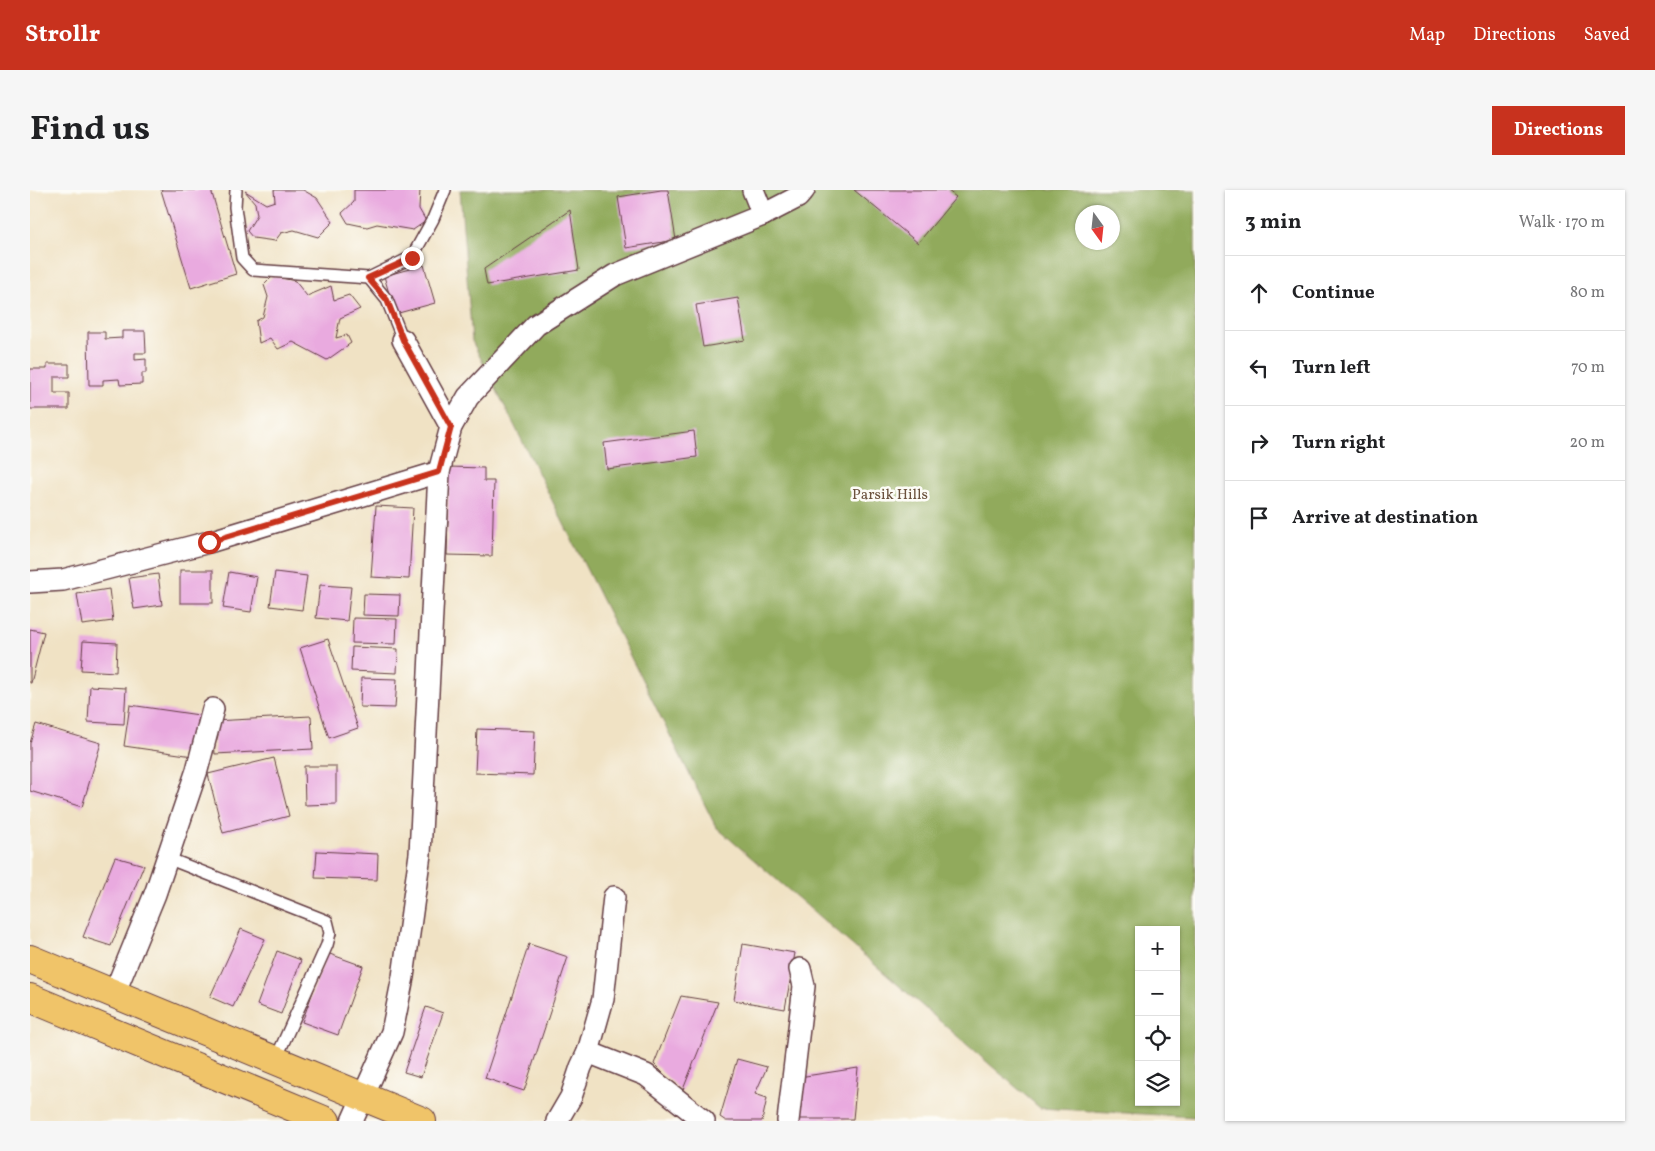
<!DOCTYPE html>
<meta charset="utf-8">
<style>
:root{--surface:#fff;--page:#f6f6f6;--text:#202124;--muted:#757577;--line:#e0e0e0;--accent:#c8321e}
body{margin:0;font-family:Vollkorn,serif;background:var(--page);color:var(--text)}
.controls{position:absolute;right:15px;bottom:15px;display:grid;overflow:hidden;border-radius:0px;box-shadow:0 1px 4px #0004}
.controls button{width:45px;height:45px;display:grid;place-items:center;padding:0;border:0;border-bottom:1px solid var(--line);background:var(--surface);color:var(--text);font:25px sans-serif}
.compass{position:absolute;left:1045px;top:15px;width:45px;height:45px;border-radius:50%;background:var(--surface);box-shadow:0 1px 4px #0004;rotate:165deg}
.stop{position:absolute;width:15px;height:15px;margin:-11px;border:4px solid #c8321e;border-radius:50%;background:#fff}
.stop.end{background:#c8321e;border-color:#fff;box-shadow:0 1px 5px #0008}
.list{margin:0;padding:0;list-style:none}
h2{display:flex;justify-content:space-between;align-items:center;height:65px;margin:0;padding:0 20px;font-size:21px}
h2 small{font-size:16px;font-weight:400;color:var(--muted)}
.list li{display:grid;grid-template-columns:32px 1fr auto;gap:15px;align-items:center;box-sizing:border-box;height:75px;padding:0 20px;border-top:1px solid var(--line)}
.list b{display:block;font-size:19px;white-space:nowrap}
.list em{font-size:16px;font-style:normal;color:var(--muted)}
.icon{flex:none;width:28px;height:28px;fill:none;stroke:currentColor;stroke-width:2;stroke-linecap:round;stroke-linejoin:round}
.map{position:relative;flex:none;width:1165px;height:931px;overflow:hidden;border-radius:0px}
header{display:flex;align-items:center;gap:30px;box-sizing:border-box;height:70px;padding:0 25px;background:var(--accent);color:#fff}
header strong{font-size:24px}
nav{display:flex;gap:28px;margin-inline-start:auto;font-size:18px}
.intro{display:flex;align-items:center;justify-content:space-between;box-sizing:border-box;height:120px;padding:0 30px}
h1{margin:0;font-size:35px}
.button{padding:12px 22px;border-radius:0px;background:var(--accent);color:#fff;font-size:18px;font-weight:700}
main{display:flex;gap:30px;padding:0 30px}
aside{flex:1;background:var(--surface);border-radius:0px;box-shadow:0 1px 4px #0004}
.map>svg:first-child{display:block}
.forest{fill:#91aa5c;stroke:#6e6444;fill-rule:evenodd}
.building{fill:#e9aadf}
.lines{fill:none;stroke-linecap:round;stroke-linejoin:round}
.lane-casing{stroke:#633c42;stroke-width:14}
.street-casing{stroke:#633c42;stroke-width:24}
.highway-casing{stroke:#633c42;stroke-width:30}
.lane{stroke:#fff;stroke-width:11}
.street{stroke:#fff;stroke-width:21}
.highway{stroke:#f0c469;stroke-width:28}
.route{stroke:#c8321e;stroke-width:6}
.labels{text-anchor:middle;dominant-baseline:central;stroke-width:5;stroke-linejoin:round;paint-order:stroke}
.park-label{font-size:15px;fill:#6b513d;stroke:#fdfcf7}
</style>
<header>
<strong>Strollr</strong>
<nav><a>Map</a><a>Directions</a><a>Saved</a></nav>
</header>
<div class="intro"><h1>Find us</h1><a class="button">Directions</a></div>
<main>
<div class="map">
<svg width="1165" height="931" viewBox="0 0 1165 931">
<rect width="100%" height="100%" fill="#fdfcf7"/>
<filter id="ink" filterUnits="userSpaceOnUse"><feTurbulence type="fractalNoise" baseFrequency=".02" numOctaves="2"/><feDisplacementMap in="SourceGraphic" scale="10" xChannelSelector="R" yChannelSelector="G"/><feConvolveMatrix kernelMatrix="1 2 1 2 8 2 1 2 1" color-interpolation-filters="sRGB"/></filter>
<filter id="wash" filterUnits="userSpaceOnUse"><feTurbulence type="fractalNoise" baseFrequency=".0096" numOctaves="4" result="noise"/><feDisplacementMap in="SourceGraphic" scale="20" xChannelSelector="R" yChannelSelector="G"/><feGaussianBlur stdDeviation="1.12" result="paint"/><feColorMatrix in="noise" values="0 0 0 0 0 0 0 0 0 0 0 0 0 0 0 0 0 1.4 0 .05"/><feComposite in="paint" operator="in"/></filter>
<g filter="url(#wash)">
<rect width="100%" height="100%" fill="#f0e2c4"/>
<path class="forest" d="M430,0H1165V927L1010,918L686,637L442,151ZM1052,22H1082V52H1052ZM1109,740H1146V912H1109Z"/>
<g id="blocks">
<g class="building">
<path d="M131,0H181L206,84L161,98Z"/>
<path d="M244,0H273L287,8L303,32L288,47L264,40L251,43L245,51L223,48L217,41L227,25L225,13L215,1L236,14L245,11Z"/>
<path d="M324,0H390L389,19L396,31L383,40L347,34L337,37L318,33L312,23L324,12Z"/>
<path d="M631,0H638L646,50L596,58L588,7Z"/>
<path d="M824,0H917L926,7L888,53Z"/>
<path d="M540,20L549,80L457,95L454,79Z"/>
<path d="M394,75L405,113L365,124L354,86Z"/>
<path d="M243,86L265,91L277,106L301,96L304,110L319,105L330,119L310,128L306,148L317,145L321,153L297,170L263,152L248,159L240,148L229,153L226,131L233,127L238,107L234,95Z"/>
<path d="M708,108L715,150L673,157L666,115Z"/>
<path d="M92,141H115L116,163H105V170L116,169V183H112V194L90,195L89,189L73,190V195H59L58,142H75V149L92,148Z"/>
<path d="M17,174H39V187H24V203H39V219H0V179H17Z"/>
<path d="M664,241L667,267L577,279L574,253Z"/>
<path d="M419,277L454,278V291H464L462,366L417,365Z"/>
<path d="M346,316L383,318L379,389L341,387Z"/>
<rect x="150" y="380" width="33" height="33"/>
<path d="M199,382L227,387L221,422L193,418Z"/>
<path d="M245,382L277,386L272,420L240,416Z"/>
<path d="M128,384L132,415L104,419L99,388Z"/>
<path d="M290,395L321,397L317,431L286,428Z"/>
<path d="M79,399L83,431L52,435L47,404Z"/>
<path d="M334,404L370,405L369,426L333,425Z"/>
<path d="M323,428L367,429L366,454L322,453Z"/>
<path d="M0,439L14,442L1,493H0Z"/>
<path d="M298,449L328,538L299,548L270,458Z"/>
<path d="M53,451L87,453L86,482L51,480Z"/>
<path d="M322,457L368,459L367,483L321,481Z"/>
<path d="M331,488L367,489L365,518L330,517Z"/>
<path d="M60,496L96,498L94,534L58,532Z"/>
<path d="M100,515L169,525L163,566L94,556Z"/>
<path d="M281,526L283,559L185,564L183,531Z"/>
<path d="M6,534L71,553L52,617L0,601V553Z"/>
<path d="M447,539L505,541L503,585L445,583Z"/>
<path d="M244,568L259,626L193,643L178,584Z"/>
<path d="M274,576H306V614L275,615Z"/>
<path d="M287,661L348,664L347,690L285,688Z"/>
<path d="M85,667L114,675L81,756L53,747Z"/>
<path d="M211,739L235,749L203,817L180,807Z"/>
<path d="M499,754L538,767L494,901L455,888Z"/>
<path d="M713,754L765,763L755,819L704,810Z"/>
<path d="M247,761L271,770L251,824L227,815Z"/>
<path d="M297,763L333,776L308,845L272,832Z"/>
<path d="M651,806L688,812L652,902L624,874Z"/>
<path d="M396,817L413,823L391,887L374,882Z"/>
<path d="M707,869L737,877L725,904L737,908L732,931H696L690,927Z"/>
<path d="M828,878L823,929H765L769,887Z"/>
</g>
</g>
</g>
<g filter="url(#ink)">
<use href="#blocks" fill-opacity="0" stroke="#633c42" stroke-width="1"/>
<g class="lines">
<g class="lane-casing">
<g id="lane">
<path d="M206,0L205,17L212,68L223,80L339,88L382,67L403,29L415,0"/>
<path d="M339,88L357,110L373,150"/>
<path d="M137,668L297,731L300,743L297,755L245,871"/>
</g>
</g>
<g class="street-casing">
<g id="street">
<path d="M723,0L733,25"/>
<path d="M373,150L421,237"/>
<path d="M0,392L33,390L179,352L409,282"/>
<path d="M84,804L125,704L167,580L183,519"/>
<path d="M558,862L616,885L674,931"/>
<path d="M322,931L362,842L373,787L390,664L409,282L421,237L438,207L506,135L585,85L733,25L768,7L774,0"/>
<path d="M527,931L541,907L551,877L558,862L573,809L584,707"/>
<path d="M758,931L774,796L770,779"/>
</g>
</g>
<g class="highway-casing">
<g id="highway">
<path d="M0,769L392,931"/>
<path d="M0,808L296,931"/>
</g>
</g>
<use href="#lane" class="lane"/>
<use href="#street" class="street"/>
<use href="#highway" class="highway"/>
</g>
</g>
<g class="lines" filter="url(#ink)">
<path class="route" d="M179,352L409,282L421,237L373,150L357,110L338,88L382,68"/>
</g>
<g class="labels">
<g class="park-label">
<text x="860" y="305">Parsik Hills</text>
</g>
</g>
</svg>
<div class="controls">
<button>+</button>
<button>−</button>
<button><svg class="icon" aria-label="locate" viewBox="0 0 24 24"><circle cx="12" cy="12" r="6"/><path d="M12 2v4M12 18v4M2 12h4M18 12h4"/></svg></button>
<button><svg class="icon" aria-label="layers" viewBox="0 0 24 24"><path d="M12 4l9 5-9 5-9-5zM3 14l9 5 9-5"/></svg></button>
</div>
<svg class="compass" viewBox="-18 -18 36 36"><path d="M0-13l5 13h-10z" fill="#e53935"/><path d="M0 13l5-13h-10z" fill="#757577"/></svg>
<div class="stop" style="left:179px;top:352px"></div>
<div class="stop end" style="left:382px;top:68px"></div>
</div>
<aside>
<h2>3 min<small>Walk · 170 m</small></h2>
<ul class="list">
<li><svg class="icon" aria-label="ahead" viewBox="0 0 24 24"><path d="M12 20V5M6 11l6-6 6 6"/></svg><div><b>Continue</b></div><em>80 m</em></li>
<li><svg class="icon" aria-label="left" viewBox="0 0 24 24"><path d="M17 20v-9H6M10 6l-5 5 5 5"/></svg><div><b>Turn left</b></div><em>70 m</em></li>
<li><svg class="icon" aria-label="right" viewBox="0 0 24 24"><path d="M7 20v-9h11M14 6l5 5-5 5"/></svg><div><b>Turn right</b></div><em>20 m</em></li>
<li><svg class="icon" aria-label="arrive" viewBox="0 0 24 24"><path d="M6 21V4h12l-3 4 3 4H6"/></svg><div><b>Arrive at destination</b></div></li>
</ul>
</aside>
</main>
